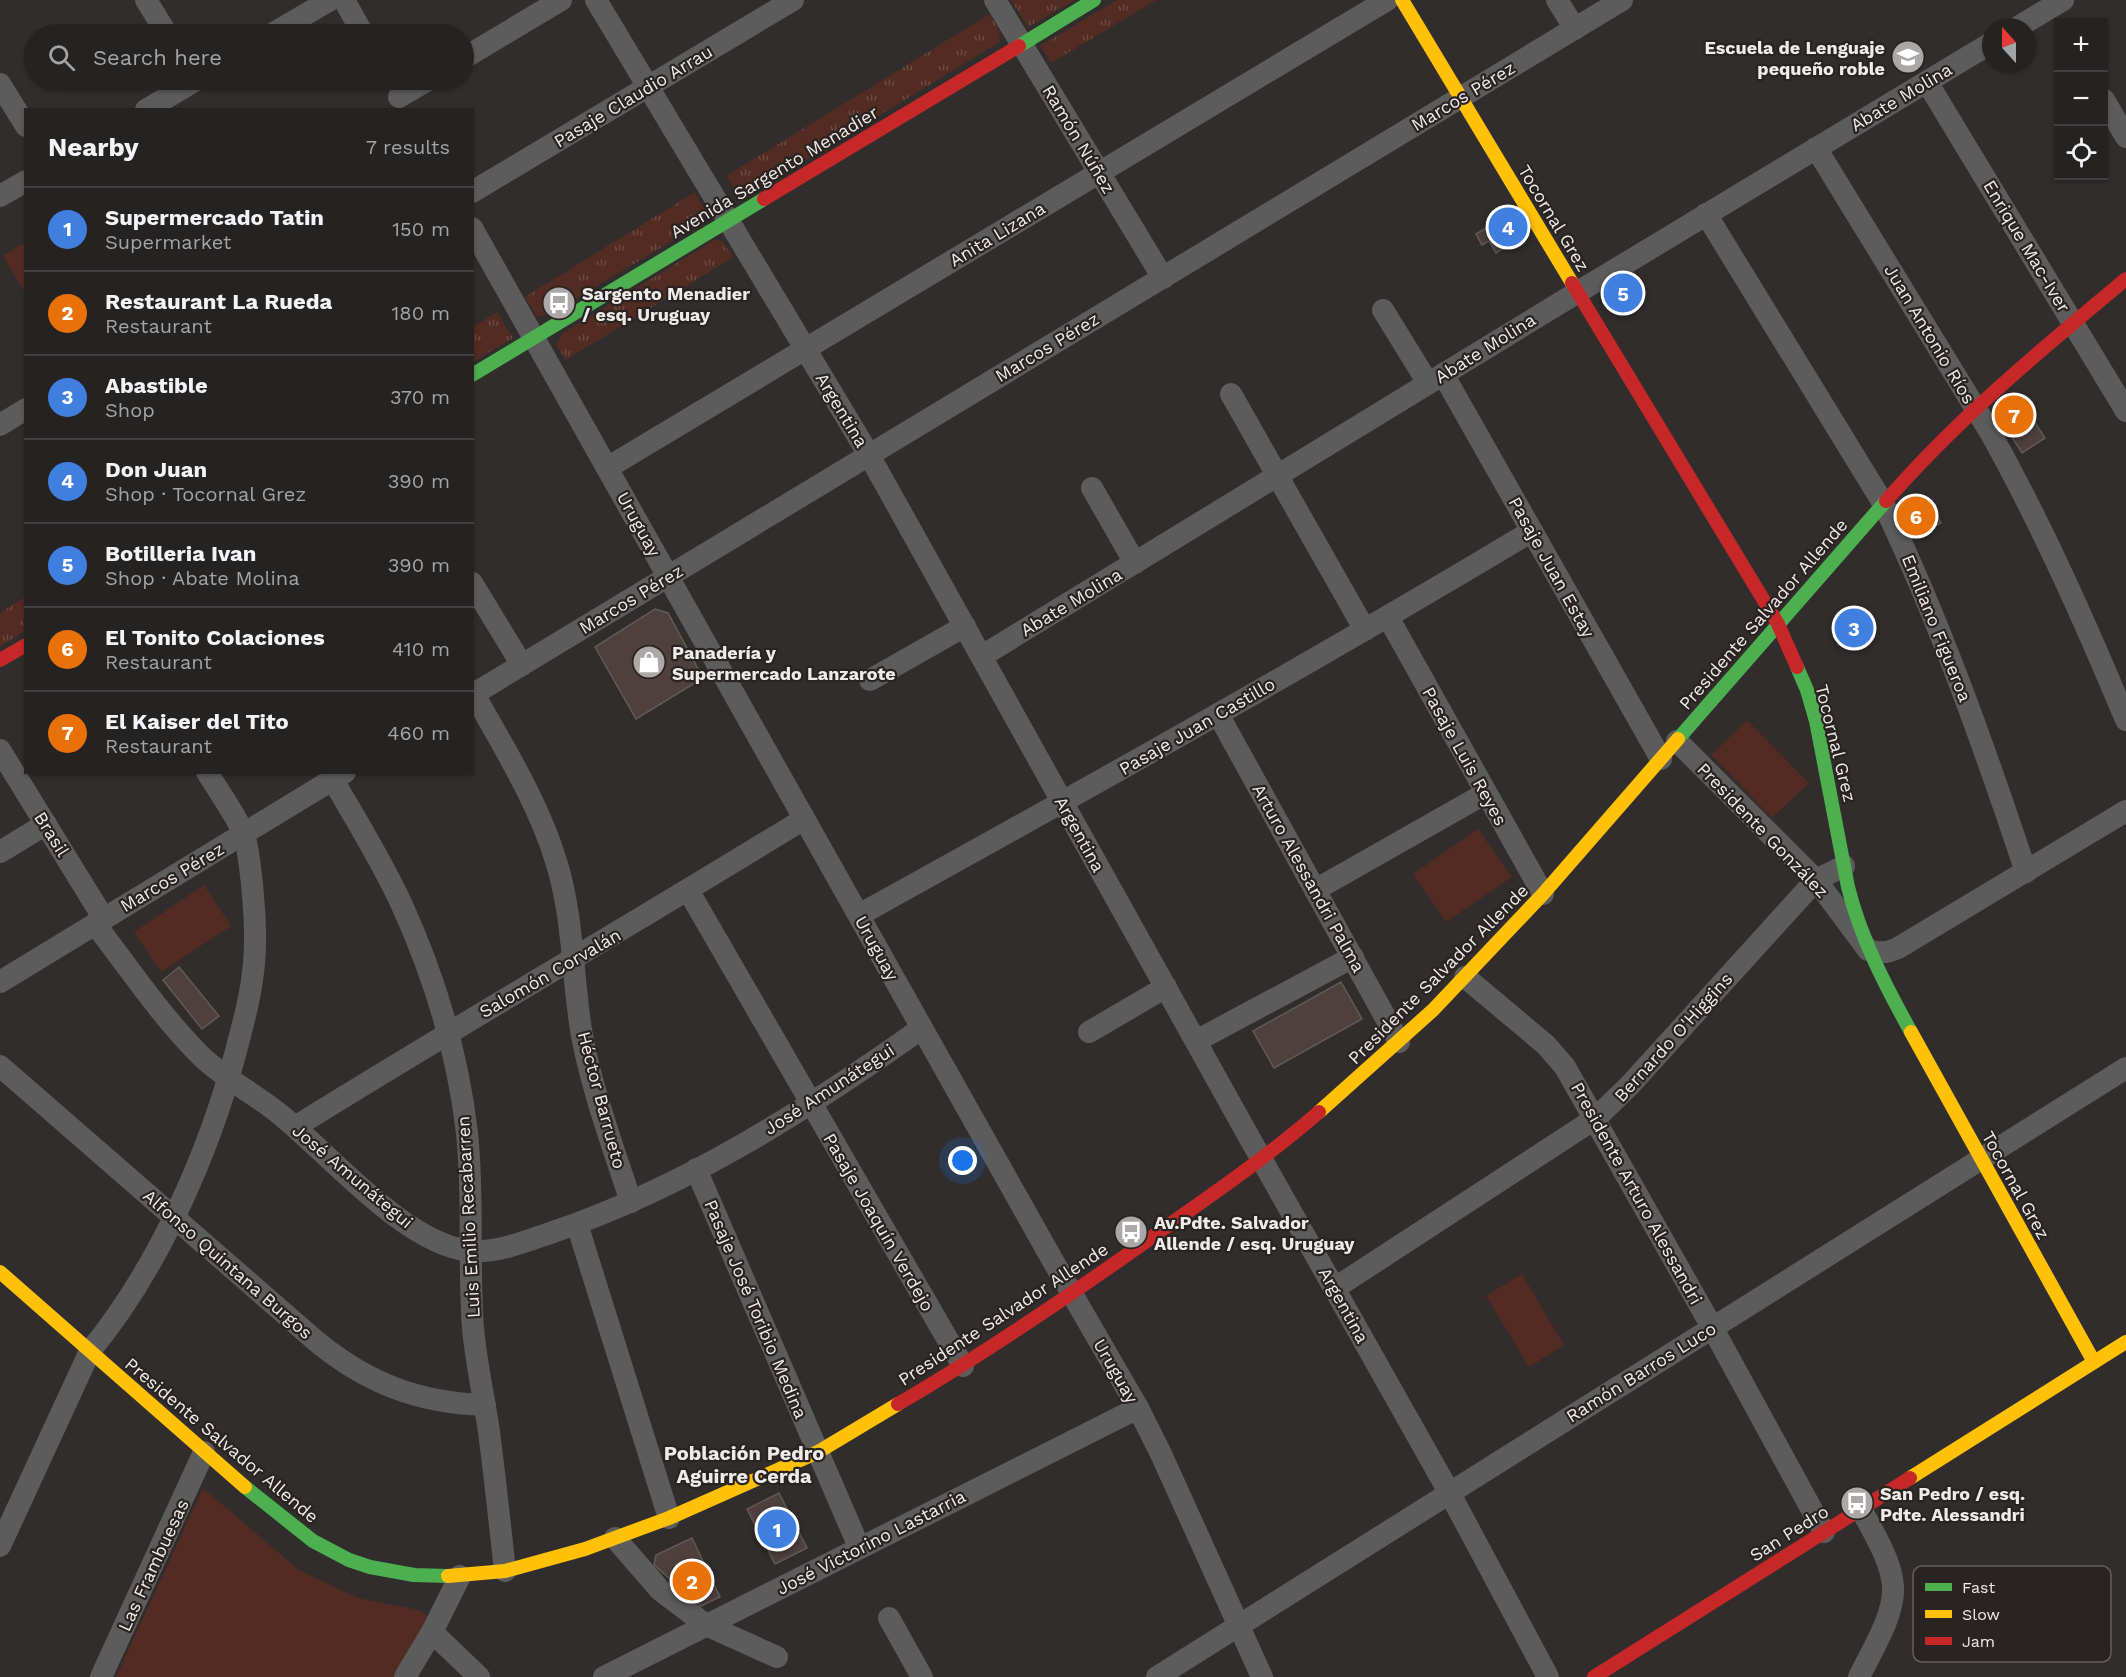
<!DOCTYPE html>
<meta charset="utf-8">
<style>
:root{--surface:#252222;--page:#312f2f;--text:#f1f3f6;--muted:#a3a4a5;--line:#423f40;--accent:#aca8a8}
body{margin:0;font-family:"Work Sans",sans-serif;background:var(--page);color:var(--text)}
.controls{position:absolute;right:18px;top:18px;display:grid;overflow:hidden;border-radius:0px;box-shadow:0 2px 4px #0004}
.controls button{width:54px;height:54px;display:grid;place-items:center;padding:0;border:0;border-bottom:2px solid var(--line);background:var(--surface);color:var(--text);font:30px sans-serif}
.compass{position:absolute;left:1982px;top:18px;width:54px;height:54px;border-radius:50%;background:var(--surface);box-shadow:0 2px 4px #0004;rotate:339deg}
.you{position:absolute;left:963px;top:1161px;width:21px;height:21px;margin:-15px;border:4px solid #fff;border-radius:50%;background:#1a73e8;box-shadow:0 0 0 9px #1a73e833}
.badge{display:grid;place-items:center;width:39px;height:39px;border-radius:50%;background:var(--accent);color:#fff;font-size:20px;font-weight:700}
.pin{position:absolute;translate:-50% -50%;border:3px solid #fff;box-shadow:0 2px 6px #0006}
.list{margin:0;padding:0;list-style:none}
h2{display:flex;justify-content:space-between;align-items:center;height:78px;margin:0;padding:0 24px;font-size:26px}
h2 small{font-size:20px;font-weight:400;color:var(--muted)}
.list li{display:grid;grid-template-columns:39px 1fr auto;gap:18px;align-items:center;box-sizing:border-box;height:84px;padding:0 24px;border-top:2px solid var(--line)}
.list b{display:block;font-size:22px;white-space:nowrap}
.list p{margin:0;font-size:20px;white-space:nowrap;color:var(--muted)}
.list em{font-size:20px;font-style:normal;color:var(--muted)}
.icon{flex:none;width:33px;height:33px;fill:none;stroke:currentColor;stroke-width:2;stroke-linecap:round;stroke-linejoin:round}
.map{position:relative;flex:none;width:2126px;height:1677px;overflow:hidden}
.search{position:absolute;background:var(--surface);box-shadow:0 2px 4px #0004;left:24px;top:24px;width:450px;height:66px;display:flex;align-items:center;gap:15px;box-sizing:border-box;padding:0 21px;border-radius:33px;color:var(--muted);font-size:22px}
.panel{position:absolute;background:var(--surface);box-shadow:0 2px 4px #0004;left:24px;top:108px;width:450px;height:666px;border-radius:0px}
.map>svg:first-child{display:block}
.grass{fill:url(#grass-tufts)}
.pitch{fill:#522b23}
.building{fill:#4f403e;stroke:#5e5b5a;stroke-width:1.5}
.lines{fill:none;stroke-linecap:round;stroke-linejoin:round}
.street{stroke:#5d5c5c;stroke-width:22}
.fast{stroke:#4caf50;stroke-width:14}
.slow{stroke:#ffc107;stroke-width:14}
.jam{stroke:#c62828;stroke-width:14}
.labels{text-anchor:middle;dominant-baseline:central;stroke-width:4.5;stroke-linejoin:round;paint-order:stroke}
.poi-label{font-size:18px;font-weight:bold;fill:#efebea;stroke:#292321;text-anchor:start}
.street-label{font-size:18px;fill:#efebea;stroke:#292321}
.neighbourhood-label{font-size:20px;font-weight:bold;fill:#efebea;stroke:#292321}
.key{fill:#292321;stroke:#645f5d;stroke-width:1.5}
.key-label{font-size:16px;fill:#efebea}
</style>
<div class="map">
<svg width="2126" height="1677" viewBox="0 0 2126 1677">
<defs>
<pattern id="grass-tufts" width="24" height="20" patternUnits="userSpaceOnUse" patternTransform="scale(1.5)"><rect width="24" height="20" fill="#522b23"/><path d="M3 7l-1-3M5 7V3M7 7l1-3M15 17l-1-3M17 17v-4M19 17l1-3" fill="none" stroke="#6b4a43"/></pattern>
</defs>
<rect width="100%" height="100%" fill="#312d2d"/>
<g class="grass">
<path d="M1011,0H1075L1028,27Z"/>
<path d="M1117,0H1156L1051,63L1040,46Z"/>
<path d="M990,14L999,30L1000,42L742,199L726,176Z"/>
<path d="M695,192L706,212L702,223L552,313L537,317L525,297Z"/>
<path d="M716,239L723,242L733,257L566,360L556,344L563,333Z"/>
<path d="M497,312L513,338L473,362V327Z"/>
<path d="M25,597V631L0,646V613Z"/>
</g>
<g class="pitch">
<path d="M25,242V293L3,256Z"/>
<path d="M1747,720L1809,783L1772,818L1711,755Z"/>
<path d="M1478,829L1512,877L1446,922L1413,874Z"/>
<path d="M204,885L231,926L161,972L134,932Z"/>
<path d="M1522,1274L1564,1345L1529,1367L1486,1296Z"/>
<path d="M203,1488L299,1570L358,1598L419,1610L430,1617L394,1677H116Z"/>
</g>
<g class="building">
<path d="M1504,217L1518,239L1496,253L1489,241L1482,245L1476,234Z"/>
<path d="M1628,282L1637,298L1618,309L1611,296L1614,290Z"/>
<path d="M2023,404L2045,438L2022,453L2000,418Z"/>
<path d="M1928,499L1941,523L1916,536L1907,518Z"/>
<path d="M655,609L668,613L703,678L636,719L595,647Z"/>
<path d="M1856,612L1869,633L1852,644L1839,623Z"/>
<path d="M179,967L219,1016L202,1029L163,980Z"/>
<path d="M1341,982L1362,1019L1274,1068L1253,1031Z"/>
<path d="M779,1493L807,1548L775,1564L747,1509Z"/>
<path d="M692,1538L720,1597L701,1606L654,1565L656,1555Z"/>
</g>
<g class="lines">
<g class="street">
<path d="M146,0L167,34"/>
<path d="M344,0L363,34"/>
<path d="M596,0L869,455L1249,1137L1449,1492L1548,1677"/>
<path d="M995,0L1163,278"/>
<path d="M1557,0L1575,29"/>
<path d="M2018,27L2063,0"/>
<path d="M272,34L330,0"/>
<path d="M464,58L561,0"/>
<path d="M1927,82L2126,411"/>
<path d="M0,84L26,126"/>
<path d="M399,97L428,80"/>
<path d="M2104,100L2126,137"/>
<path d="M146,110L196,80"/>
<path d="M1816,148L1990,432C2042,525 2085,622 2126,720"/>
<path d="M472,192L793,0"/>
<path d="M0,196L26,181"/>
<path d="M1706,214L1883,503C1940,622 1984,746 2026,872"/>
<path d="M472,228L1053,1261L1138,1408L1161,1454L1262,1677"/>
<path d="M1383,310L1428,383"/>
<path d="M1443,374L1661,759"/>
<path d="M1231,394L1365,630"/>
<path d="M0,425L26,409"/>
<path d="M607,468L1387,0"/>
<path d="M1092,488L1135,563"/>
<path d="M472,583L522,665"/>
<path d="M1388,617L1543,894"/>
<path d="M982,656L1578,292L1991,43"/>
<path d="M870,680L965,626"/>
<path d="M474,694C504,748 538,802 556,861C574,918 572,978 582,1036C593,1093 613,1147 631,1202"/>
<path d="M472,695L1622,0"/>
<path d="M1218,714L1399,1042"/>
<path d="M1677,741L1816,880L1868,950C1879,954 1888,953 1898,948L2126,811"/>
<path d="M0,750L104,919"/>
<path d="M333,780C356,820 381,860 401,903C434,975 458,1055 467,1133C474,1198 468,1263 473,1328C476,1363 484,1397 489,1432C495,1478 500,1525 505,1571"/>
<path d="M0,852L46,824"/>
<path d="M688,890L963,1366"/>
<path d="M1315,890L1486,793"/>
<path d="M859,915C1085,790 1310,664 1532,531"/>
<path d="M95,924C129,968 161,1016 200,1055C224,1079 256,1094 282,1116C331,1156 405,1244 470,1251C498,1253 527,1241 553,1232C686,1187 808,1109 922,1028"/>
<path d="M1465,977L1546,1045L1565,1067L1712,1327L1824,1532"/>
<path d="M0,982L345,772"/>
<path d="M1089,1032L1166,987"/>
<path d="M1196,1041L1353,957"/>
<path d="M0,1066L316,1341C367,1383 418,1403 485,1405"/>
<path d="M295,1127C464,1022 635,923 804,819"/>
<path d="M696,1169L859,1547"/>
<path d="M577,1224L669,1518"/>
<path d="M1335,1288L1596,1118L1630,1085L1816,880L1844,866"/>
<path d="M615,1538L660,1590L706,1625L777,1657"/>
<path d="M0,1546L90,1351C158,1269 209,1153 236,1051C242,1027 249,1004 252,980C257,948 255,916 252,884C250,869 249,850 244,835C238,818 217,789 207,772"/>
<path d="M889,1618L922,1677"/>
<path d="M432,1632L479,1677"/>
<path d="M101,1677L204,1452"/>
<path d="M405,1677L432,1632L460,1576"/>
<path d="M604,1677L1138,1408"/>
<path d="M1157,1677L2126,1068"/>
<path d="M1859,1677C1871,1652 1895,1615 1893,1586C1891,1560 1873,1532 1861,1509"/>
</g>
<g class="fast">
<path d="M1019,46L1094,0"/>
<path d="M472,375L764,199"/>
<path d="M1797,667L1807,690L1816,721L1848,887C1861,939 1885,985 1911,1032"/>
<path d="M1678,739L1886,501"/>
<path d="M245,1487L313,1541L349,1560L370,1567L414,1575L448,1576"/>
</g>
<g class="slow">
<path d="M1402,0L1572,283"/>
<path d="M1911,1032L2094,1362"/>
<path d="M1319,1112L1433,1010L1543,894L1678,739"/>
<path d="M0,1272L245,1487"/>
<path d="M1910,1478L2126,1342"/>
<path d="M448,1576L505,1571L585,1549L669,1518L818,1452L898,1404"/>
</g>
<g class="jam">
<path d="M764,199L1019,46"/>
<path d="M1572,283L1778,624L1797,667"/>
<path d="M1886,501C1958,418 2042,349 2126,279"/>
<path d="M0,660L26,645"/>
<path d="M898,1404C992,1349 1081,1288 1169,1225C1220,1189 1272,1153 1319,1112"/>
<path d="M1594,1677L1910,1478"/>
</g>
</g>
<defs>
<g id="school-disc" transform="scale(1.725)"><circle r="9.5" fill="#aca8a8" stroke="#292321"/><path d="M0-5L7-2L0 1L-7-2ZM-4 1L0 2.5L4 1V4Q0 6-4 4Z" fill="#fff"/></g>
<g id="bus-disc" transform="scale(1.725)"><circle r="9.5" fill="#aca8a8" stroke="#292321"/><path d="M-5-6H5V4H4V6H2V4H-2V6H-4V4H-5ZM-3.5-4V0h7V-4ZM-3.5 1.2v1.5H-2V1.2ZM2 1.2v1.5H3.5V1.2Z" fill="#fff"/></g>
<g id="shop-disc" transform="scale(1.725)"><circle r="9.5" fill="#aca8a8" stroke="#292321"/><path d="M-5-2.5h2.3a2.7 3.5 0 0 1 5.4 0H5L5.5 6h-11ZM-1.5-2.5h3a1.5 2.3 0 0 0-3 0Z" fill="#fff"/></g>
</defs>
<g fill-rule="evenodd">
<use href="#school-disc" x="1908" y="57"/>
<use href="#bus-disc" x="559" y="303"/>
<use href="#shop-disc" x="649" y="662"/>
<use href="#bus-disc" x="1131" y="1232"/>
<use href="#bus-disc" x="1857" y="1503"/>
</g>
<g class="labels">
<g class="poi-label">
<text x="1885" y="47" text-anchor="end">Escuela de Lenguaje<tspan x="1885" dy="21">pequeño roble</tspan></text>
<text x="582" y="293">Sargento Menadier<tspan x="582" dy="21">/ esq. Uruguay</tspan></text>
<text x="672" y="652">Panadería y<tspan x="672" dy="21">Supermercado Lanzarote</tspan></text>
<text x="1154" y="1222">Av.Pdte. Salvador<tspan x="1154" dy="21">Allende / esq. Uruguay</tspan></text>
<text x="1880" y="1493">San Pedro / esq.<tspan x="1880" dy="21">Pdte. Alessandri</tspan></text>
</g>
<g class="street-label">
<text transform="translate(633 96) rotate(-31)">Pasaje Claudio Arrau</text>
<text transform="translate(1463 96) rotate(-31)">Marcos Pérez</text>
<text transform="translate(1901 97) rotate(-31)">Abate Molina</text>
<text transform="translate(1079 139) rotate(59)">Ramón Núñez</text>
<text transform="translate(774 172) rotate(-31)">Avenida Sargento Menadier</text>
<text transform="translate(1554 218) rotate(59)">Tocornal Grez</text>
<text transform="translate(997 234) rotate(-31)">Anita Lizana</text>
<text transform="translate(2027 246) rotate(59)">Enrique Mac-Iver</text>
<text transform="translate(1930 334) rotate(59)">Juan Antonio Ríos</text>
<text transform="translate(1047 347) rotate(-31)">Marcos Pérez</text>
<text transform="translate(1485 348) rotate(-32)">Abate Molina</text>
<text transform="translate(842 410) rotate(59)">Argentina</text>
<text transform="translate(639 524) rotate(61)">Uruguay</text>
<text transform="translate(1552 567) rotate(61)">Pasaje Juan Estay</text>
<text transform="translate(631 599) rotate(-31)">Marcos Pérez</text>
<text transform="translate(1071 602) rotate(-31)">Abate Molina</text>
<text transform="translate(1763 614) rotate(-49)">Presidente Salvador Allende</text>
<text transform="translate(1937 628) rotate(68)">Emiliano Figueroa</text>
<text transform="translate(1197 726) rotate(-30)">Pasaje Juan Castillo</text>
<text transform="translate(1836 743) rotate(76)">Tocornal Grez</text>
<text transform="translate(1465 756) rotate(61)">Pasaje Luis Reyes</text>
<text transform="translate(1763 830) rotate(46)">Presidente González</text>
<text transform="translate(52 834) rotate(58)">Brasil</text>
<text transform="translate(1080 834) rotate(61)">Argentina</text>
<text transform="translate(172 877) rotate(-31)">Marcos Pérez</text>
<text transform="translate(1309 878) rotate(61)">Arturo Alessandri Palma</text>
<text transform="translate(877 948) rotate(61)">Uruguay</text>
<text transform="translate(550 973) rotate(-30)">Salomón Corvalán</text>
<text transform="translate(1438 974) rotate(-45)">Presidente Salvador Allende</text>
<text transform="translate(1673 1037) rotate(-48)">Bernardo O'Higgins</text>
<text transform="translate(829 1089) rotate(-33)">José Amunátegui</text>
<text transform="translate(602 1100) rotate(75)">Héctor Barrueto</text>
<text transform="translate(353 1176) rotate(40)">José Amunátegui</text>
<text transform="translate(2016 1185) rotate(61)">Tocornal Grez</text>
<text transform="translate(1637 1193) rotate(61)">Presidente Arturo Alessandri</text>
<text transform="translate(468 1217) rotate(-93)">Luis Emilio Recabarren</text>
<text transform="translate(879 1222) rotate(60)">Pasaje Joaquín Verdejo</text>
<text transform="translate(228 1264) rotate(41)">Alfonso Quintana Burgos</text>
<text transform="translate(1344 1305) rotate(61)">Argentina</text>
<text transform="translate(756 1309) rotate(67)">Pasaje José Toribio Medina</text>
<text transform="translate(1003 1314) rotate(-33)">Presidente Salvador Allende</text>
<text transform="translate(1116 1371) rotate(60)">Uruguay</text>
<text transform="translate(1641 1372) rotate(-32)">Ramón Barros Luco</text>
<text transform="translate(222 1440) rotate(40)">Presidente Salvador Allende</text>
<text transform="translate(1789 1533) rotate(-32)">San Pedro</text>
<text transform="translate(871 1542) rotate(-27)">José Victorino Lastarria</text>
<text transform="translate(153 1565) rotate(-65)">Las Frambuesas</text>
</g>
<g class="neighbourhood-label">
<text x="744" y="1453">Población Pedro<tspan x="744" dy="23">Aguirre Cerda</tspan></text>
</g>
</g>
<rect x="1913" y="1566" width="198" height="96" rx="9" class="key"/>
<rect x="1925" y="1583" width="27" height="8" fill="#4caf50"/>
<rect x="1925" y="1610" width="27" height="8" fill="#ffc107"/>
<rect x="1925" y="1637" width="27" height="8" fill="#c62828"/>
<g class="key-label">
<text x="1962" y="1593">Fast</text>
<text x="1962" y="1620">Slow</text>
<text x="1962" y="1647">Jam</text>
</g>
</svg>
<div class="controls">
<button>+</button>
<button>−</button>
<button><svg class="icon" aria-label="locate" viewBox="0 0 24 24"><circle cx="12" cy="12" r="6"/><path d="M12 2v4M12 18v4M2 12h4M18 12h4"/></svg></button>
</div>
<svg class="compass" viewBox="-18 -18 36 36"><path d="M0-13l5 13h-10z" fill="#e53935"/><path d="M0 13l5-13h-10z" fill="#a3a4a5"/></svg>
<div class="you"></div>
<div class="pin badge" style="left:777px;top:1529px;background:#3f7fe0">1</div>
<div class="pin badge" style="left:692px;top:1581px;background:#e8710a">2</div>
<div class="pin badge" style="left:1854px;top:628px;background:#3f7fe0">3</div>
<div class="pin badge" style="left:1508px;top:227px;background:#3f7fe0">4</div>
<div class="pin badge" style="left:1623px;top:293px;background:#3f7fe0">5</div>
<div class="pin badge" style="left:1916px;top:516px;background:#e8710a">6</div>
<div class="pin badge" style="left:2014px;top:415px;background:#e8710a">7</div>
<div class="search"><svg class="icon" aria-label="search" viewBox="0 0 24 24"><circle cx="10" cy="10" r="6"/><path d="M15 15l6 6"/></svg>Search here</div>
<section class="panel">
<h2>Nearby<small>7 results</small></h2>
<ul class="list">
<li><span class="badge" style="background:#3f7fe0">1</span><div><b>Supermercado Tatin</b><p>Supermarket</p></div><em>150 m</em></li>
<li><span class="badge" style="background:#e8710a">2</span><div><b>Restaurant La Rueda</b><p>Restaurant</p></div><em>180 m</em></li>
<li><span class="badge" style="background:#3f7fe0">3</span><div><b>Abastible</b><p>Shop</p></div><em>370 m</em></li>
<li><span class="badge" style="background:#3f7fe0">4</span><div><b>Don Juan</b><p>Shop · Tocornal Grez</p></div><em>390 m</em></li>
<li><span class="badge" style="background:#3f7fe0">5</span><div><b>Botilleria Ivan</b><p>Shop · Abate Molina</p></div><em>390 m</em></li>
<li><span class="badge" style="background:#e8710a">6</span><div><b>El Tonito Colaciones</b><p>Restaurant</p></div><em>410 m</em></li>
<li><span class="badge" style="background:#e8710a">7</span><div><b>El Kaiser del Tito</b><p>Restaurant</p></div><em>460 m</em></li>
</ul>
</section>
</div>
